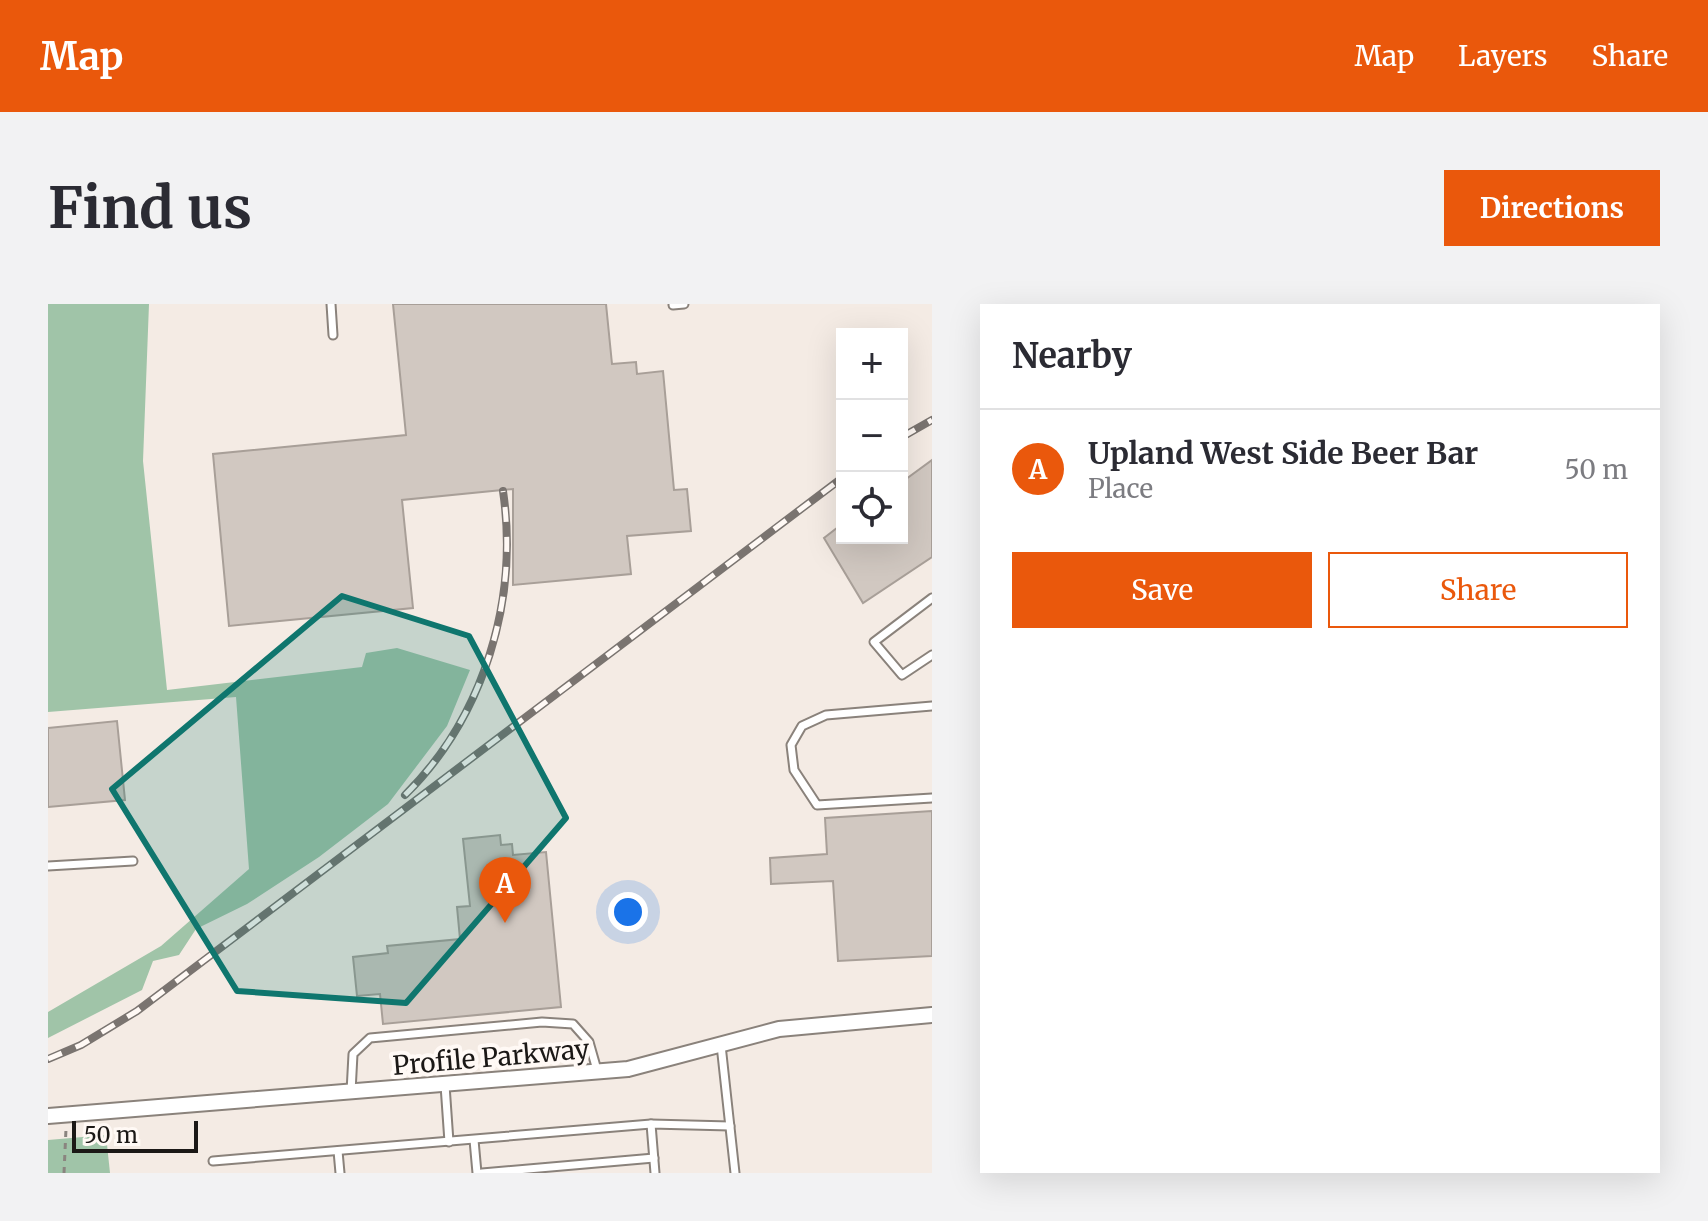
<!DOCTYPE html>
<meta charset="utf-8">
<style>
:root{--surface:#fff;--page:#f2f2f3;--text:#2b2b33;--muted:#7c7c81;--line:#e1e1e2;--accent:#ea580c}
body{margin:0;font-family:Merriweather,serif;background:var(--page);color:var(--text)}
.controls{position:absolute;right:24px;top:24px;display:grid;overflow:hidden;border-radius:0px;box-shadow:0 8px 32px #0002}
.controls button{width:72px;height:72px;display:grid;place-items:center;padding:0;border:0;border-bottom:2px solid var(--line);background:var(--surface);color:var(--text);font:40px sans-serif}
.scale{position:absolute;left:24px;bottom:20px;width:126px;box-sizing:border-box;padding-left:8px;border:4px solid #1b1816;border-top:0;font-size:22px;line-height:28px;white-space:nowrap;color:#1b1816;-webkit-text-stroke:6px #fff9f5;paint-order:stroke}
.you{position:absolute;left:580px;top:608px;width:28px;height:28px;margin:-20px;border:6px solid #fff;border-radius:50%;background:#1a73e8;box-shadow:0 0 0 12px #1a73e833}
.badge{display:grid;place-items:center;width:52px;height:52px;border-radius:50%;background:var(--accent);color:#fff;font-size:26px;font-weight:700}
.pin{position:absolute;translate:-50% -66px;filter:drop-shadow(0 2px 4px #0008)}
.pin::after{content:'';position:absolute;top:42px;width:28px;height:24px;background:inherit;clip-path:polygon(0 0,100% 0,50% 100%)}
.list{margin:0;padding:0;list-style:none}
h2{display:flex;justify-content:space-between;align-items:center;height:104px;margin:0;padding:0 32px;font-size:34px}
h2 small{font-size:26px;font-weight:400;color:var(--muted)}
.list li{display:grid;grid-template-columns:52px 1fr auto;gap:24px;align-items:center;box-sizing:border-box;height:120px;padding:0 32px;border-top:2px solid var(--line)}
.list b{display:block;font-size:30px;white-space:nowrap}
.list p{margin:0;font-size:26px;white-space:nowrap;color:var(--muted)}
.list em{font-size:26px;font-style:normal;color:var(--muted)}
.actions{display:flex;gap:16px;padding:24px 32px}
.actions a{flex:1;padding:18px 0;border:2px solid var(--accent);border-radius:0px;text-align:center;font-size:28px;color:var(--accent)}
.actions .main{background:var(--accent);color:#fff}
.icon{flex:none;width:44px;height:44px;fill:none;stroke:currentColor;stroke-width:2;stroke-linecap:round;stroke-linejoin:round}
.map{position:relative;flex:none;width:884px;height:869px;overflow:hidden;border-radius:0px}
header{display:flex;align-items:center;gap:48px;box-sizing:border-box;height:112px;padding:0 40px;background:var(--accent);color:#fff}
header strong{font-size:38px}
nav{display:flex;gap:44px;margin-inline-start:auto;font-size:28px}
.intro{display:flex;align-items:center;justify-content:space-between;box-sizing:border-box;height:192px;padding:0 48px}
h1{margin:0;font-size:56px}
.button{padding:20px 36px;border-radius:0px;background:var(--accent);color:#fff;font-size:28px;font-weight:700}
main{display:flex;gap:48px;padding:0 48px}
aside{flex:1;background:var(--surface);border-radius:0px;box-shadow:0 8px 32px #0002}
.map>svg:first-child{display:block}
.green{fill:#a0c4a8}
.building{fill:#d1c8c1;stroke:#a89f98;stroke-width:2}
.lines{fill:none;stroke-linecap:round;stroke-linejoin:round}
.service-casing{stroke:#8a827b;stroke-width:11}
.minor-casing{stroke:#8a827b;stroke-width:18}
.path{stroke:#8a847f;stroke-width:3;stroke-dasharray:6 6;stroke-linecap:butt}
.service{stroke:#fff;stroke-width:7}
.minor{stroke:#fff;stroke-width:14}
.rail-casing{stroke:#7a7470;stroke-width:8}
.rail{stroke:#fff9f5;stroke-width:5;stroke-dasharray:15;stroke-linecap:butt}
.marked{fill:#0f766e;fill-opacity:0.2;stroke:#0f766e;stroke-width:6;stroke-linejoin:round}
.labels{text-anchor:middle;dominant-baseline:central;stroke-width:8;stroke-linejoin:round;paint-order:stroke}
.street-label{font-size:26px;fill:#1b1816;stroke:#fff9f5}
</style>
<header>
<strong>Map</strong>
<nav><a>Map</a><a>Layers</a><a>Share</a></nav>
</header>
<div class="intro"><h1>Find us</h1><a class="button">Directions</a></div>
<main>
<div class="map">
<svg width="884" height="869" viewBox="0 0 884 869">
<rect width="100%" height="100%" fill="#f4ebe4"/>
<g class="green">
<path d="M0,0H101L95,157L119,386L314,363L318,349L349,344L422,366L399,422L340,500L271,553L199,600L148,625L131,651L105,657L94,686L0,734V708L113,642L201,565L188,393L0,408Z"/>
<path d="M58,831L62,869H0V836Z"/>
</g>
<g class="building">
<path d="M345,0H558L564,60L588,58L589,70L615,67L626,186L639,185L643,227L579,232L583,270L465,281V185L354,196L365,304L181,322L165,150L358,131Z"/>
<path d="M884,156V253L815,299L776,234L794,220V234H854V178Z"/>
<path d="M69,417L77,496L0,503V424Z"/>
<path d="M884,507V652L790,657L785,577L723,580L722,554L779,550L777,514Z"/>
<path d="M452,531L453,541L464,540L465,551L498,548L513,703L335,720L332,690L309,692L305,653L340,649L339,642L412,635L409,603L422,602L415,535Z"/>
</g>
<g class="lines">
<g class="service-casing">
<g id="service">
<path d="M283,0L285,31"/>
<path d="M625,1L636,0"/>
<path d="M884,294L826,338L854,371L884,351"/>
<path d="M884,402L778,411L754,422L743,441L746,466L769,501L884,494"/>
<path d="M0,562L85,557"/>
<path d="M673,741L687,869"/>
<path d="M397,781L401,838"/>
<path d="M303,788L305,750L322,734L494,718L525,720L541,738L549,766"/>
<path d="M603,820L607,869"/>
<path d="M426,836L429,869"/>
<path d="M290,847L292,869"/>
<path d="M165,857L603,820L682,822"/>
<path d="M434,869L606,854"/>
</g>
</g>
<g class="minor-casing">
<path id="minor" d="M0,812L580,765L731,725L884,711"/>
</g>
<path class="path" d="M16,869L18,825"/>
<use href="#service" class="service"/>
<use href="#minor" class="minor"/>
<g class="rail-casing">
<g id="rail">
<path d="M854,133L884,116"/>
<path d="M357,491C436,413 471,296 455,187"/>
<path d="M0,755L33,741L89,707L794,174"/>
</g>
</g>
<use href="#rail" class="rail"/>
</g>
<path class="marked" d="M294,292L421,332L518,514L358,699L189,687L64,485Z"/>
<g class="labels">
<g class="street-label">
<text transform="translate(443 753) rotate(-5)">Profile Parkway</text>
</g>
</g>
</svg>
<div class="controls">
<button>+</button>
<button>−</button>
<button><svg class="icon" aria-label="locate" viewBox="0 0 24 24"><circle cx="12" cy="12" r="6"/><path d="M12 2v4M12 18v4M2 12h4M18 12h4"/></svg></button>
</div>
<div class="scale">50 m</div>
<div class="you"></div>
<div class="pin badge" style="left:457px;top:619px">A</div>
</div>
<aside>
<h2>Nearby<small></small></h2>
<ul class="list">
<li><span class="badge">A</span><div><b>Upland West Side Beer Bar</b><p>Place</p></div><em>50 m</em></li>
</ul>
<div class="actions"><a class="main">Save</a><a>Share</a></div>
</aside>
</main>
